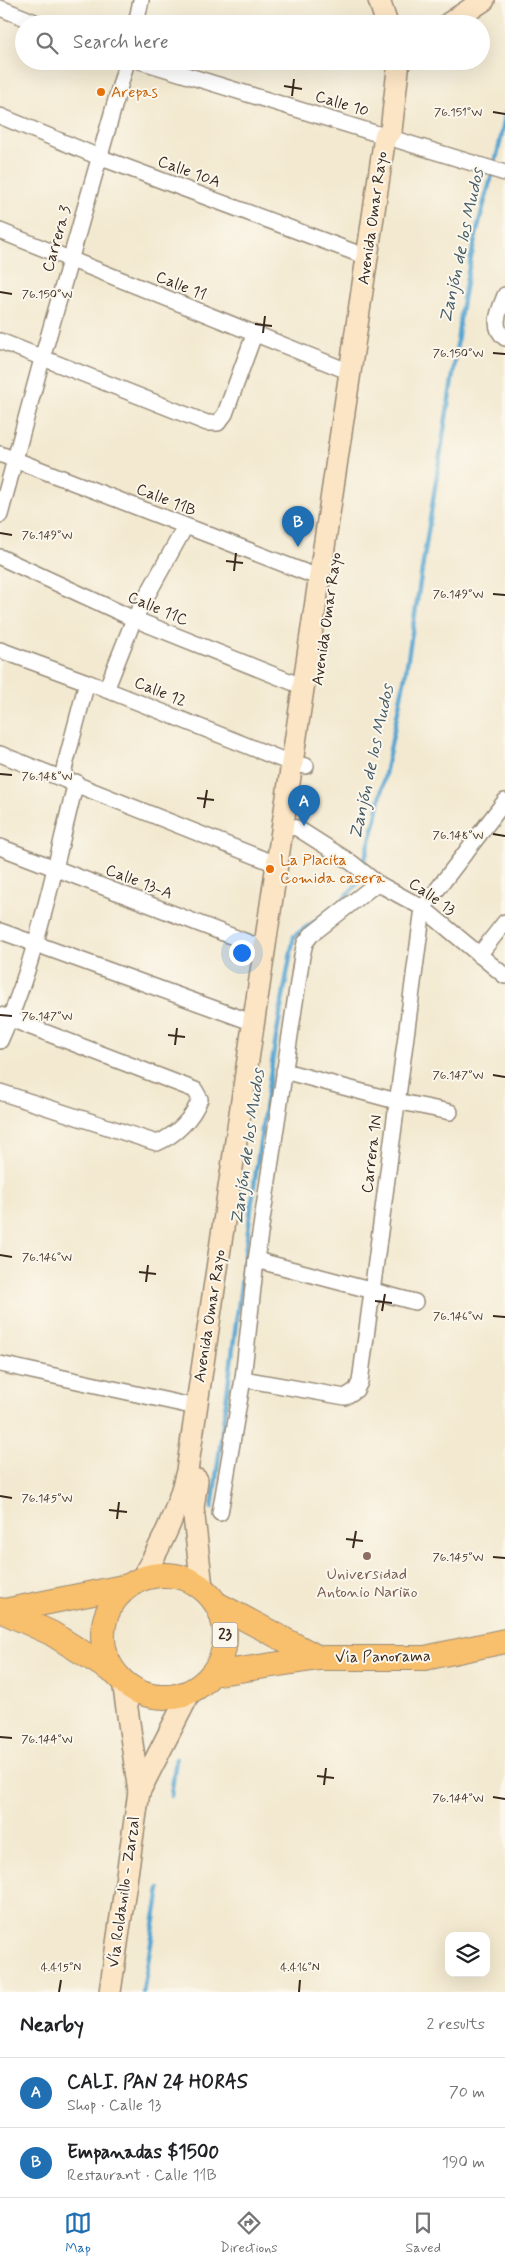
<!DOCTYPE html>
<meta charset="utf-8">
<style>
:root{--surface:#fff;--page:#f2f2f2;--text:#202124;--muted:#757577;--line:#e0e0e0;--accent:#1f6fb2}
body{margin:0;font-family:Mynerve,sans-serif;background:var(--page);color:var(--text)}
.controls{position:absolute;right:15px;bottom:15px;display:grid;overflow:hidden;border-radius:10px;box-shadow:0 5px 20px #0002}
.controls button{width:45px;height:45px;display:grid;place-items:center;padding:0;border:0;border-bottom:1px solid var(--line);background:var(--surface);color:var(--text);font:25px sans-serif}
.you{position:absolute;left:241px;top:952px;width:18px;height:18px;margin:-12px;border:4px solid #fff;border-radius:50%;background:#1a73e8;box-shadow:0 0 0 8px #1a73e833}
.badge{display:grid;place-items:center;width:32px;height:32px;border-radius:50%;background:var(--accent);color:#fff;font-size:16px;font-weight:700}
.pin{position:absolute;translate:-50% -41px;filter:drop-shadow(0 1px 2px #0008)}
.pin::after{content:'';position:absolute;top:26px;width:18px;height:15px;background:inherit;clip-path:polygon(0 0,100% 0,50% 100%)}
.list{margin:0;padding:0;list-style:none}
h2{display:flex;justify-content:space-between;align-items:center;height:65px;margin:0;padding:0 20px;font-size:21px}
h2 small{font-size:16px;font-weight:400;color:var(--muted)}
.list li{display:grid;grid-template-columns:32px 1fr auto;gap:15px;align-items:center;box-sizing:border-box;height:70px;padding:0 20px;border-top:1px solid var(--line)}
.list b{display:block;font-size:19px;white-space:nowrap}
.list p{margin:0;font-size:16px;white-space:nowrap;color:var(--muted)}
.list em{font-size:16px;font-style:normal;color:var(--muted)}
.icon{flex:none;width:28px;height:28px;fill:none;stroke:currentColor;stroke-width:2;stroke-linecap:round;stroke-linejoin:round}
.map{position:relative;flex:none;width:505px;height:1992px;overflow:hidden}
.search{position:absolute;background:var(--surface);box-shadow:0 5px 20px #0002;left:15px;right:15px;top:15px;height:55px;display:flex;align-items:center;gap:12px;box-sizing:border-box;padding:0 18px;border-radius:28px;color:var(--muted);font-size:19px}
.sheet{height:205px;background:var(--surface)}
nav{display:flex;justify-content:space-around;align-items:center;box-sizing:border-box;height:70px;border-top:1px solid var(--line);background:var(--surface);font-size:14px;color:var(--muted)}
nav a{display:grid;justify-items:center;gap:2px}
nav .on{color:var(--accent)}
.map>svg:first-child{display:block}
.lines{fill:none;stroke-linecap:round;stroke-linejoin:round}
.stream{stroke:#57a6d1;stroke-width:4.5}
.street-casing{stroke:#978a77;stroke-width:18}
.secondary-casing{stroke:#978a77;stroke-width:24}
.primary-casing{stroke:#978a77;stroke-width:26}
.street{stroke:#fff;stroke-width:15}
.secondary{stroke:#fce5c4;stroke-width:21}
.primary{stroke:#f8bf6c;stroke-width:24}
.ticks{fill:none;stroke:#3b2a1e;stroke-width:2}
.food-dot{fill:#e8710a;stroke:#fbf7ec;stroke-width:2}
.education-dot{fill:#8d6e63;stroke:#fbf7ec;stroke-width:2}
.labels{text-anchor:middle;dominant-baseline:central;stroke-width:4;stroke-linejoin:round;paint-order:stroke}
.shield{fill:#fbf7ec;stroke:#75685c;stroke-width:1}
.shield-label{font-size:15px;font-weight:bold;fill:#3b2a1e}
.food-label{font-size:16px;fill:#c56008;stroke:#fbf7ec;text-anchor:start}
.street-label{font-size:16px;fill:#3b2a1e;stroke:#fbf7ec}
.education-label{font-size:16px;fill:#785e54;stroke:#fbf7ec}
.water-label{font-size:18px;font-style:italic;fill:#465c66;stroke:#fbf7ec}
.ticks-label{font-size:12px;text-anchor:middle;fill:#3b2a1e;stroke:#fbf7ec;stroke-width:4;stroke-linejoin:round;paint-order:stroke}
</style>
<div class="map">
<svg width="505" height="1992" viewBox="0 0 505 1992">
<rect width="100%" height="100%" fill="#fbf7ec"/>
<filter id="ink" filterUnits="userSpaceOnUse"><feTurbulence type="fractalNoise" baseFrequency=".02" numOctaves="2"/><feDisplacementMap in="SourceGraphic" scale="10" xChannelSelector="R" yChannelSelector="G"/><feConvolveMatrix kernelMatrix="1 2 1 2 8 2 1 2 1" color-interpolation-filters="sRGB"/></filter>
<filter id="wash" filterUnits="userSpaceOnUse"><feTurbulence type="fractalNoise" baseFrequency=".0096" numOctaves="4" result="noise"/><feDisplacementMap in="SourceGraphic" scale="20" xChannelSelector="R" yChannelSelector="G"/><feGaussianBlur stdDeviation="1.12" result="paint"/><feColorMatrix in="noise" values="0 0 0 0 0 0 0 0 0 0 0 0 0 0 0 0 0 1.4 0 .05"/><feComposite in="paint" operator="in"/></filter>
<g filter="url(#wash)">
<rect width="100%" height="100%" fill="#f3e9d0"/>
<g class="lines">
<g class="stream">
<path d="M212,1508C238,1318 258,1125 294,936L339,904L357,884L367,852L376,818L405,677L456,355C460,307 470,258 482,211C490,179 501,148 505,114"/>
<path d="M171,1796L176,1759"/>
<path d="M143,1992L160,1889"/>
</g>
</g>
</g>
<g filter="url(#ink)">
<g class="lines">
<g class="street-casing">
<g id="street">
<path d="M0,8L40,24"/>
<path d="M136,24L141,0"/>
<path d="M140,61L505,173"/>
<path d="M0,116L99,157L367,257"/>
<path d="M0,231L350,372"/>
<path d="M505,295C500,310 490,326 505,338"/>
<path d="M0,341L207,423H218L225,414L254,335"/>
<path d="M0,454L320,578"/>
<path d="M0,515L42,359L127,61"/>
<path d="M0,557L134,619L304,687"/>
<path d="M0,650L87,682L293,764L306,766"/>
<path d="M106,690L134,619L185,527"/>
<path d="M0,754L278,865"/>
<path d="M62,777L87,682"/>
<path d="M283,826L297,828L352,863L377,883L423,908L505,976"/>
<path d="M0,847L265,949"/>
<path d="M0,931L254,1023"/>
<path d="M479,955L505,922"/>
<path d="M0,1015L195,1090L200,1099C192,1119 176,1135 157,1143L0,1092"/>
<path d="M0,1041C37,960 54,869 76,782"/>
<path d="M284,1071L396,1101L450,1112"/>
<path d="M256,1260L415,1302"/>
<path d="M0,1364L196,1407"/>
<path d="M243,1379L345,1397L356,1390L360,1382L423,908L505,801"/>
<path d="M220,1513L243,1379L256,1260L302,956L305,943L311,935L377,883"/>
</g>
</g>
<g class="secondary-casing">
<g id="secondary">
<path d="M379,0L387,24"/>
<path d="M448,24L484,0"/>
<path d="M391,131L399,61"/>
<path d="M197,1480L193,1508L202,1587"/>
<path d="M142,1578C163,1542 177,1512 187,1471L385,136L391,131"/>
<path d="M139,1792L190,1692"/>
<path d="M110,1992L139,1792L123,1681"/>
</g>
</g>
<g class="primary-casing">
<g id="primary">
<circle cx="164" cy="1636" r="61"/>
<path d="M217,1604L319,1658"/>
<path d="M0,1610L51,1633L115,1673"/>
<path d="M4,1611L128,1586"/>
<path d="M212,1674L319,1658H425L505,1641"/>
</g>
</g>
<use href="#street" class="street"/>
<use href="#secondary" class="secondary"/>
<use href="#primary" class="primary"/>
</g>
</g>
<path class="ticks" d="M284,86L302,89M292,96L294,79M493,112L505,114M0,292L12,294M255,324L272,326M263,333L265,316M493,353L505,354M0,533L12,535M226,561L243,563M234,571L236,553M493,594L505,595M0,774L12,775M197,798L214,800M204,808L207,790M493,834L505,836M0,1015L12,1016M168,1035L185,1037M175,1045L177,1028M493,1075L505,1077M0,1255L12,1257M139,1272L156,1274M146,1282L148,1265M375,1301L392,1303M382,1311L385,1294M493,1316L505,1317M0,1496L12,1498M109,1510L127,1512M117,1519L119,1502M346,1539L363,1541M353,1548L356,1531M493,1557L505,1558M0,1737L12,1738M317,1776L334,1778M324,1785L326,1768M493,1797L505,1799M59,1992L61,1980M299,1992L300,1980"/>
<g class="food-dot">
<circle cx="101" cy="92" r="5"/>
<circle cx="270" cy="869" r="5"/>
</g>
<circle class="education-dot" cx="367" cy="1556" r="5"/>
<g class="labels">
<rect class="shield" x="212.5" y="1622.5" width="25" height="25" rx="4"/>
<g class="shield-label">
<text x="225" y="1635">23</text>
</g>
<g class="food-label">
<text x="111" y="92">Arepas</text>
<text x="280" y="860">La Placita<tspan x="280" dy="18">Comida casera</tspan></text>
</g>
<g class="street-label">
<text transform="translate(342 104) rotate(17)">Calle 10</text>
<text transform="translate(189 172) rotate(20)">Calle 10A</text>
<text transform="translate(373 218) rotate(-82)">Avenida Omar Rayo</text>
<text transform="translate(57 239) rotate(-74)">Carrera 3</text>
<text transform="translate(181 286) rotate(22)">Calle 11</text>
<text transform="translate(166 500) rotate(22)">Calle 11B</text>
<text transform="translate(158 609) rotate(23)">Calle 11C</text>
<text transform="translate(327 619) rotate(-82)">Avenida Omar Rayo</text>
<text transform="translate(160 692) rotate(22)">Calle 12</text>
<text transform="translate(139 882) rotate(21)">Calle 13-A</text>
<text transform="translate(432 897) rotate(35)">Calle 13</text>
<text transform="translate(372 1154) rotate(-83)">Carrera 1N</text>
<text transform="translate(210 1316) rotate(-81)">Avenida Omar Rayo</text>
<text transform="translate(383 1657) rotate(-1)">Vía Panorama</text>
<text transform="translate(124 1892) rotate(-82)">Vía Roldanillo - Zarzal</text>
</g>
<g class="education-label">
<text x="367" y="1574">Universidad<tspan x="367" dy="18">Antonio Nariño</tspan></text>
</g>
<g class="water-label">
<text transform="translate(462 246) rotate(-78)">Zanjón de los Mudos</text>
<text transform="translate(372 762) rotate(-78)">Zanjón de los Mudos</text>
<text transform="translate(248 1147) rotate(-82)">Zanjón de los Mudos</text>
</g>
</g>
<g class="ticks-label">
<text x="458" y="116">76.151°W</text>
<text x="47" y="298">76.150°W</text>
<text x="458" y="357">76.150°W</text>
<text x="47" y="539">76.149°W</text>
<text x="458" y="598">76.149°W</text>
<text x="47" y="780">76.148°W</text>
<text x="458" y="839">76.148°W</text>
<text x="47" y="1020">76.147°W</text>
<text x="458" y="1079">76.147°W</text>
<text x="47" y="1261">76.146°W</text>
<text x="458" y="1320">76.146°W</text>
<text x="47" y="1502">76.145°W</text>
<text x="458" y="1561">76.145°W</text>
<text x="47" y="1743">76.144°W</text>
<text x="458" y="1802">76.144°W</text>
<text x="61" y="1971">4.415°N</text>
<text x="300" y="1971">4.416°N</text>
</g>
</svg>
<div class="controls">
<button><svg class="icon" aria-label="layers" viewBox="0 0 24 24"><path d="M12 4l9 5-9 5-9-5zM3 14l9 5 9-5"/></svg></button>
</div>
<div class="you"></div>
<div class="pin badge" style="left:304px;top:826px">A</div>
<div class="pin badge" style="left:298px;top:547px">B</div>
<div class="search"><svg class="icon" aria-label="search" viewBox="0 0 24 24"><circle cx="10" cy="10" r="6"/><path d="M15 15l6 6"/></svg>Search here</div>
</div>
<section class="sheet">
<h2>Nearby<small>2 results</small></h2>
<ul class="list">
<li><span class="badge">A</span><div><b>CALI. PAN 24 HORAS</b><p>Shop · Calle 13</p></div><em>70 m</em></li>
<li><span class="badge">B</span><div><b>Empanadas $1500</b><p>Restaurant · Calle 11B</p></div><em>190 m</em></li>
</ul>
</section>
<nav>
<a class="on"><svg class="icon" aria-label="map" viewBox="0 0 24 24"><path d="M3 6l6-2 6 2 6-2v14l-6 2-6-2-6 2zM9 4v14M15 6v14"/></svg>Map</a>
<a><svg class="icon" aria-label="directions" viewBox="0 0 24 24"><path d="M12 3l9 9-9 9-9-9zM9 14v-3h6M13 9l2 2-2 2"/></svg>Directions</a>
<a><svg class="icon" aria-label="saved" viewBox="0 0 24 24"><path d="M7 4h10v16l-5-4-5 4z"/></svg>Saved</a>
</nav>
